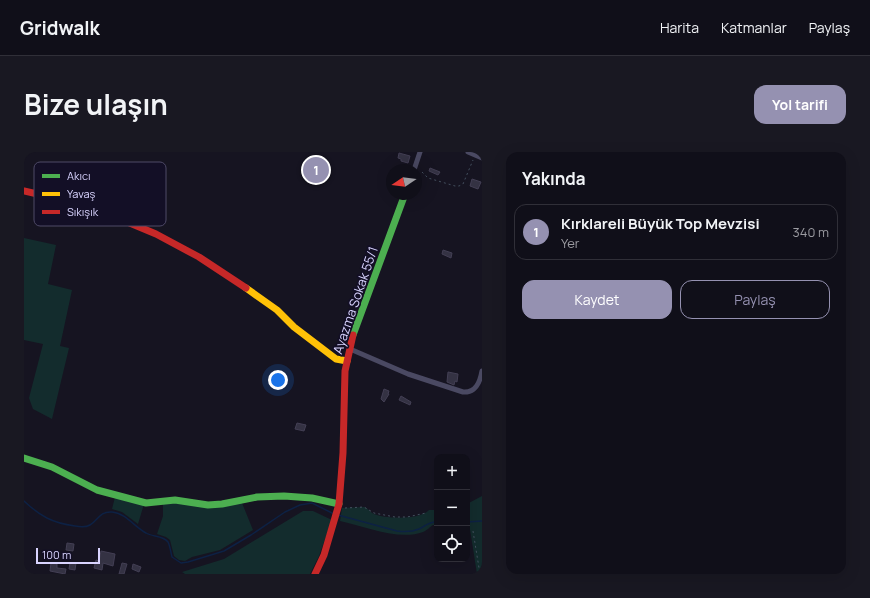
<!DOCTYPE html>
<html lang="tr">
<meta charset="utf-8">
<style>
:root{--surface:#100f19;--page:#191822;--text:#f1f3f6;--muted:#9c9ca2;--line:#302f38;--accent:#9591b1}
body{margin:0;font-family:Manrope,sans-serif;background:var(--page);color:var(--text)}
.controls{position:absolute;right:12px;bottom:12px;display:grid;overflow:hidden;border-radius:8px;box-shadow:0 4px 16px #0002}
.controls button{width:36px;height:36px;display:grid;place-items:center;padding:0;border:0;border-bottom:1px solid var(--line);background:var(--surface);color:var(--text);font:20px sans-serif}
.compass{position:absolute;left:362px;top:12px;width:36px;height:36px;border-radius:50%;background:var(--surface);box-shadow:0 4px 16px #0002;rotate:257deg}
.scale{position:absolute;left:12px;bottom:10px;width:64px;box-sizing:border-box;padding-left:4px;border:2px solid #d9d4ff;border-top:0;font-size:11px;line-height:14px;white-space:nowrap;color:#d9d4ff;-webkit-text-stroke:3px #130f26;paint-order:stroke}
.you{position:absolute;left:254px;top:228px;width:14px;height:14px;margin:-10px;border:3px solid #fff;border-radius:50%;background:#1a73e8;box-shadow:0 0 0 6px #1a73e833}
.badge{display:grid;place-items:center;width:26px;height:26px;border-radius:50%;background:var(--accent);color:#fff;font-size:13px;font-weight:700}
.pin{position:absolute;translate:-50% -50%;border:2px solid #fff;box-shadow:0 1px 4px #0006}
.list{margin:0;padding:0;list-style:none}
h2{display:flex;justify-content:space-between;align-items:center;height:52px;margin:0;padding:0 16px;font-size:17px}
h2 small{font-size:13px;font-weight:400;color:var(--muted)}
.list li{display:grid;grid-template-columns:26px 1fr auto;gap:12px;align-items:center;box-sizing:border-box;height:56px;margin:0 8px 8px;padding:0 8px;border:1px solid var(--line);border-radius:12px}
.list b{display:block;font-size:15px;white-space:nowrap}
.list p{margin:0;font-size:13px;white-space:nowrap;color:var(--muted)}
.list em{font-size:13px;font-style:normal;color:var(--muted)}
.actions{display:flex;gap:8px;padding:12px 16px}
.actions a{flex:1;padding:9px 0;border:1px solid var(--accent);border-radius:12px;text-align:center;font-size:14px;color:var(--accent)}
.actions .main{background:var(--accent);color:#fff}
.icon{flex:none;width:22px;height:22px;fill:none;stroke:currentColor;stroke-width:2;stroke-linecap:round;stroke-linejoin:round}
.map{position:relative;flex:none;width:458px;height:422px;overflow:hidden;border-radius:12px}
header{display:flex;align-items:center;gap:24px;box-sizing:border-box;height:56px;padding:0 20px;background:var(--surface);border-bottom:1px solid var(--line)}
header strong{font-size:19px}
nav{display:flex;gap:22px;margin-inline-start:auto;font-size:14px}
.intro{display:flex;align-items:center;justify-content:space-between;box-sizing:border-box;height:96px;padding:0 24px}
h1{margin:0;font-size:28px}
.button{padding:10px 18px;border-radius:12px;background:var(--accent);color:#fff;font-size:14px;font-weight:700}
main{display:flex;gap:24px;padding:0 24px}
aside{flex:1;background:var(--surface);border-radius:12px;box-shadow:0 4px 16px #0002}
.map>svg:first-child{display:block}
.green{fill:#132c2d}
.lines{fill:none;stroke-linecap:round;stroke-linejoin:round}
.stream{stroke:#0d2144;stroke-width:1.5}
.building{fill:#343243;stroke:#433f54}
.path{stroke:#44505f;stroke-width:1;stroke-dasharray:2 3;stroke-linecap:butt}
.street{stroke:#4a4962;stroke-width:5}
.fast{stroke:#4caf50;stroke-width:7}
.slow{stroke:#ffc107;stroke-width:7}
.jam{stroke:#c62828;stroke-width:7}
.labels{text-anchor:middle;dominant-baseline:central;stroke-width:3.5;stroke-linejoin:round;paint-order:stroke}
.street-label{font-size:13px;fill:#d9d4ff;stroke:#130f26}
.key{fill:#130f26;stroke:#4e4a67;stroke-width:1}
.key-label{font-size:11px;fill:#d9d4ff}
</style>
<header>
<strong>Gridwalk</strong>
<nav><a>Harita</a><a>Katmanlar</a><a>Paylaş</a></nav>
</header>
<div class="intro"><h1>Bize ulaşın</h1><a class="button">Yol tarifi</a></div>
<main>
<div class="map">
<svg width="458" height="422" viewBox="0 0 458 422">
<rect width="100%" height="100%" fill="#161421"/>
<g class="green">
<path d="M0,86L32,93L24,132L48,138L36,194L45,196L28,267L9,257L5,246L19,192L0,188Z"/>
<path d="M458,344V422H453L445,371L443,372V352Z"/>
<path d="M91,345L120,352L114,372L98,360L88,357Z"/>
<path d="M139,350L218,351L229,378L196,398L168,405L161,409L155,408L150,404L146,388L142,385L133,382L139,364Z"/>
<path d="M340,355C344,356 346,360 350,362C362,367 396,368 405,358H413V373H409C406,375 402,379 399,380C375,389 339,374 316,369L318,356Z"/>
<path d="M279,359H289L308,368L295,404L286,422H161L158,420L200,407Z"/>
</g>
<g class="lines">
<g class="stream">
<path d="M0,349C16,364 28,371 51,374C56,375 61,376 66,373C74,369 75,359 88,360C101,361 111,375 122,381C128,385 139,383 144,390C146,394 147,401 148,405L157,411L164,410L200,399L227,383L261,360L276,353L288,351L310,362"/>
<path d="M314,363L373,379C380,380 388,380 395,377C402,374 405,369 413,370"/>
<path d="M443,370L458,369"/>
</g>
</g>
<g class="building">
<path d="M375,1L386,4L384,11L377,9V7L374,6Z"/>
<path d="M406,16L416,20L414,23L405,19Z"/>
<path d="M448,27L457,30L454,37L446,34Z"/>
<path d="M419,98L428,101L427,106L418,102Z"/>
<path d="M424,220L434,222L433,230L431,229L430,233L423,230Z"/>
<path d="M360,237L365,239L364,242H365L360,250L357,247Z"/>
<path d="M377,244L387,250L386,253L375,248Z"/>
<path d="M273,271L282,273L280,279L271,277Z"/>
<path d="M43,391L50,392L49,399L42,398Z"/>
<path d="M77,399L91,402L89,414L79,411L78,418L70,416L72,408L75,409Z"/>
<path d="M27,411L33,412V416L42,417L41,422L26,419Z"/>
<path d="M46,411H52L51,418L45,417Z"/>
<path d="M98,411L103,412L100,422H95Z"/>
<path d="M109,412L117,415L115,420L108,417Z"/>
</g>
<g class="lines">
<g class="path">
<path d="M398,20L404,26L431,34H435L439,32L449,8"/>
<path d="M321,356L340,355L350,361L371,365H383L402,361"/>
<path d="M449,379L456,422"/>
</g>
<g class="street">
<path d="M444,0L458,6"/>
<path d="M390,18L396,0"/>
<path d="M326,197L384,222L439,240C452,241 456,230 458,219"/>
</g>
<g class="fast">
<path d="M329,183L381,42"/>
<path d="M0,306L28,315L73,338L122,351L151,348L184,353L198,352L233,345L260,344L288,346L315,352"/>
</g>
<path class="slow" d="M222,136L253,158L270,175L312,207L323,209"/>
<g class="jam">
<path d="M0,39L65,54L132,82L175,105L222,136"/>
<path d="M291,422L300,403L315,352L319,301L321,219L329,183"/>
</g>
</g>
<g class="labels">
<g class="street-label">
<text transform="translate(331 148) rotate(-71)">Ayazma Sokak 55/1</text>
</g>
</g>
<rect x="10" y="10" width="132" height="64" rx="6" class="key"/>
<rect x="18" y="22" width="18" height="4" fill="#4caf50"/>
<rect x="18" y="40" width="18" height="4" fill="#ffc107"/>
<rect x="18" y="58" width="18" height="4" fill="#c62828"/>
<g class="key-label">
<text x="43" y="28">Akıcı</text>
<text x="43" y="46">Yavaş</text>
<text x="43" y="64">Sıkışık</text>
</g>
</svg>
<div class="controls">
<button>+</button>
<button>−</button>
<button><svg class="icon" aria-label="locate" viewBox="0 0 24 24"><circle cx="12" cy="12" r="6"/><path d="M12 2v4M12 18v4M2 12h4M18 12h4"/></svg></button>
</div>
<svg class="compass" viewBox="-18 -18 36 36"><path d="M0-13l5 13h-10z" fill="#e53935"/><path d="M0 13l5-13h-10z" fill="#9c9ca2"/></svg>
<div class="scale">100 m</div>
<div class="you"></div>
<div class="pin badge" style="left:292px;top:18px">1</div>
</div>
<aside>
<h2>Yakında<small></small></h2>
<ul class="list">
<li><span class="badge">1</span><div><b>Kırklareli Büyük Top Mevzisi</b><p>Yer</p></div><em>340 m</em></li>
</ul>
<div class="actions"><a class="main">Kaydet</a><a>Paylaş</a></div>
</aside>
</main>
